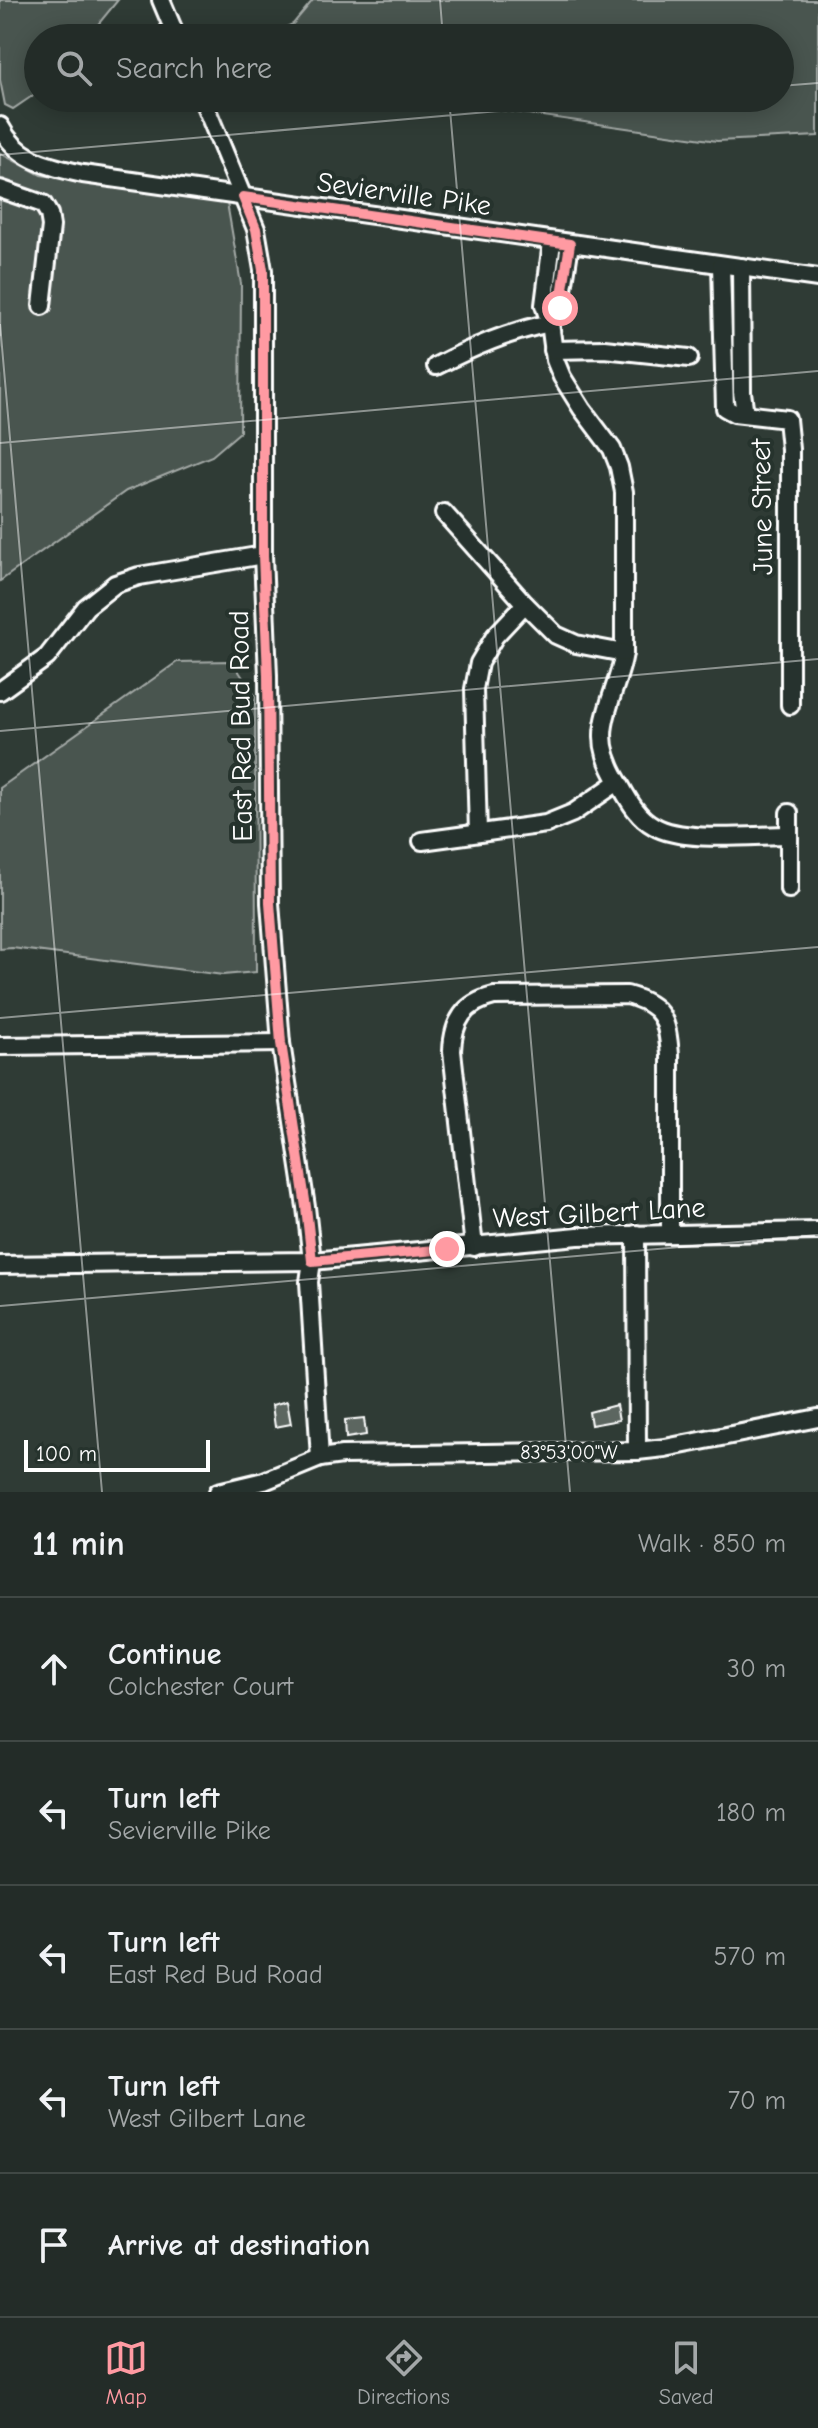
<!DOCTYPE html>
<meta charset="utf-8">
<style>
:root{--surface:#232c28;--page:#2b3430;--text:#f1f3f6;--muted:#a3a7a8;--line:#404845;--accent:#ff9aa2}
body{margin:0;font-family:"Comic Neue",sans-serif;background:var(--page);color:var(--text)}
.scale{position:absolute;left:24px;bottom:20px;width:186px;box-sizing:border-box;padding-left:8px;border:4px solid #fff;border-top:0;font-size:22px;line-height:28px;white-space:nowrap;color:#fff;-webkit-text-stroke:6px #26332d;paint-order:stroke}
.stop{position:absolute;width:24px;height:24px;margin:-18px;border:6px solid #ff9aa2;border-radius:50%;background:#fff}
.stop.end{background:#ff9aa2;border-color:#fff;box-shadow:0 2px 8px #0008}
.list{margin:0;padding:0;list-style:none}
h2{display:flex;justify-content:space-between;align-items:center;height:104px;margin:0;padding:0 32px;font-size:34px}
h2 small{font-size:26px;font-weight:400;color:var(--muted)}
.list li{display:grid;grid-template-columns:52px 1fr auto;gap:24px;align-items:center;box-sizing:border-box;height:144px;padding:0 32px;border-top:2px solid var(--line)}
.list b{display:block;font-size:30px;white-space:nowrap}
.list p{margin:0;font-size:26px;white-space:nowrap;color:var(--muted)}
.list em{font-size:26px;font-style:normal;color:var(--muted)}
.icon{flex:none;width:44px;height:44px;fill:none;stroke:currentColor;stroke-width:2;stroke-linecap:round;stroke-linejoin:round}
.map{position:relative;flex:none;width:818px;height:1492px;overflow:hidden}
.search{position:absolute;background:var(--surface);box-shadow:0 4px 20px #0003;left:24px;right:24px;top:24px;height:88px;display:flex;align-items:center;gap:20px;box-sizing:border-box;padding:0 28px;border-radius:44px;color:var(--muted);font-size:30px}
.sheet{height:824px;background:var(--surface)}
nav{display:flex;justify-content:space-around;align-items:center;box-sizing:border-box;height:112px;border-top:2px solid var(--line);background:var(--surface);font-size:22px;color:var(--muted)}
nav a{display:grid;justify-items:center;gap:4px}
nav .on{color:var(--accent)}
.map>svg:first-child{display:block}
.green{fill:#4a544f;stroke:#a4aaa7;stroke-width:2}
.building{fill:#5b6661;stroke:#fff;stroke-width:2}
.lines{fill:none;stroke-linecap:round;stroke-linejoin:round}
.minor-casing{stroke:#fff;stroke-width:22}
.minor{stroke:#26332d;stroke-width:16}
.route{stroke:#ff9aa2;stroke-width:10}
.ticks{fill:none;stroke:#fff;stroke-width:2;stroke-opacity:0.45}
.labels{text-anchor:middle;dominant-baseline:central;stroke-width:8;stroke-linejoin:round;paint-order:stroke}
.street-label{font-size:28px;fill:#fff;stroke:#26332d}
.ticks-label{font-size:20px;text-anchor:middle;fill:#fff;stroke:#26332d;stroke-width:8;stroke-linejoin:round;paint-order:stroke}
</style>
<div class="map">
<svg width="818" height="1492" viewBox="0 0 818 1492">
<rect width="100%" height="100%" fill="#2f3b35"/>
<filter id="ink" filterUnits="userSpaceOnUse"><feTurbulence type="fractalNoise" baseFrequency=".0125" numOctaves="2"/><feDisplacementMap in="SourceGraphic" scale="16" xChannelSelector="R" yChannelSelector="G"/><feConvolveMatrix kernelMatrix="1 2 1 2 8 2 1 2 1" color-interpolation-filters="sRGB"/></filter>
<g filter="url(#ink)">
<g class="green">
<path d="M0,0H118L87,38H38V92L13,109L5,105L0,80Z"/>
<path d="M313,0H818V136L717,141L417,98H780V38H262L293,24Z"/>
<path d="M0,153L41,175L227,203L241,284L240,432L212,456L126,491L0,581Z"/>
<path d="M232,661L255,696L256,972L223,975L12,948L0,949V788L177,662Z"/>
</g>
<g class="building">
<path d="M287,1401L291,1424L275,1427L272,1405Z"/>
<path d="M616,1405L619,1420L591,1425L589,1412Z"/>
<path d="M364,1418L366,1435L346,1438L345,1420Z"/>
</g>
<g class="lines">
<g class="minor-casing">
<g id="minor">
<path d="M161,0L177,38"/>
<path d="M202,98L256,229L263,270V555L268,676L270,903L281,1043L306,1207L312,1261L309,1282L320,1458"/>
<path d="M0,126C18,161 48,166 83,174L818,278"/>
<path d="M0,189L43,204L49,214L51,226L42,306"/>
<path d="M552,242L544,305L550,323L555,360L562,377L582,409L612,449L619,467L624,492V653C620,678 608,700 604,725C600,746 608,765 619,783C628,799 637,817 654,826C682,843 754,835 789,835"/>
<path d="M721,265L725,408L734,413L787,419L790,449V705"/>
<path d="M741,267L742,392L745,414"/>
<path d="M550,323L560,308L570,244"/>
<path d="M553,350L604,349L689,358"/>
<path d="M436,366C473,347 508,332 550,323"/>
<path d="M444,513L525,604L556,635L576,644L624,653"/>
<path d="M0,691L47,657L86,607L115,584L139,576L263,555"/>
<path d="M789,813V889"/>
<path d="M478,833L474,689L479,663L495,636L525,604"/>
<path d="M422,841L546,824L573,813L618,782"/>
<path d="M0,1046L281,1043"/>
<path d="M636,1234L637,1451"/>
<path d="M474,1247L452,1051C453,1021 464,1003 494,996L627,995C664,1005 667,1020 670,1055V1233"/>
<path d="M0,1265L312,1261L578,1236L818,1231"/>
<path d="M218,1492L264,1481L320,1458L342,1455L637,1451L665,1448L818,1418"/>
</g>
</g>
<use href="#minor" class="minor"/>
</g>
</g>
<g class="lines" filter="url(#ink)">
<path class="route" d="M447,1249L312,1261L306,1207L281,1043L270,903L268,676L263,555V270L256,229L243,197L570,244L560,308"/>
</g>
<path class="ticks" d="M440,0L443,38M780,86L818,83M449,98L570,1492M0,155L647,98M0,324L102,1492M0,443L818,371M0,731L818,659M0,1018L818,947M0,1306L818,1235"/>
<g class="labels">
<g class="street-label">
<text transform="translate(404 194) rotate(8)">Sevierville Pike</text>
<text transform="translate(762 507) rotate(-91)">June Street</text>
<text transform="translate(241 726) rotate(-91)">East Red Bud Road</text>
<text transform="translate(599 1213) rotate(-3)">West Gilbert Lane</text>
</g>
</g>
<g class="ticks-label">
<text x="569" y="1459">83°53'00"W</text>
</g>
</svg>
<div class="scale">100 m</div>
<div class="stop" style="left:560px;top:308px"></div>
<div class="stop end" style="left:447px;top:1249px"></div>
<div class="search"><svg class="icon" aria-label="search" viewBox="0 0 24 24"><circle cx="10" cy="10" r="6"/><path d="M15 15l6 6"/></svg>Search here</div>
</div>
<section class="sheet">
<h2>11 min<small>Walk · 850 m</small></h2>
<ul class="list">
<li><svg class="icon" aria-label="ahead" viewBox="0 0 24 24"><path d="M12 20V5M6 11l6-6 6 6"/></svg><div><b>Continue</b><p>Colchester Court</p></div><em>30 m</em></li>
<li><svg class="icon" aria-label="left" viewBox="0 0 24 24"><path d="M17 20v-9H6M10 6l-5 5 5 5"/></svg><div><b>Turn left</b><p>Sevierville Pike</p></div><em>180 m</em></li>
<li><svg class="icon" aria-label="left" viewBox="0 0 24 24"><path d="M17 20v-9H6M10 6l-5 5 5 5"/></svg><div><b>Turn left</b><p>East Red Bud Road</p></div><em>570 m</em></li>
<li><svg class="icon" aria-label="left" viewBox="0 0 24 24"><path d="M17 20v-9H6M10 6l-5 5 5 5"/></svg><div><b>Turn left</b><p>West Gilbert Lane</p></div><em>70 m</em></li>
<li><svg class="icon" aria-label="arrive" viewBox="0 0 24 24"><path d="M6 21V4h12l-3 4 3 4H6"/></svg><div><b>Arrive at destination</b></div></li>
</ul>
</section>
<nav>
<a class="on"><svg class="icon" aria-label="map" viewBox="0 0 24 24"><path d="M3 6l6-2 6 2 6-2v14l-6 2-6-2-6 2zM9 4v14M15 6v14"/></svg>Map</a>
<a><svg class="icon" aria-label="directions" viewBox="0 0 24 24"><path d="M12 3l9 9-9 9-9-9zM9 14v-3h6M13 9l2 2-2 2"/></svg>Directions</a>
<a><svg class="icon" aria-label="saved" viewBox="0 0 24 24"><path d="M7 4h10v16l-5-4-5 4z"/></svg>Saved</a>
</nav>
